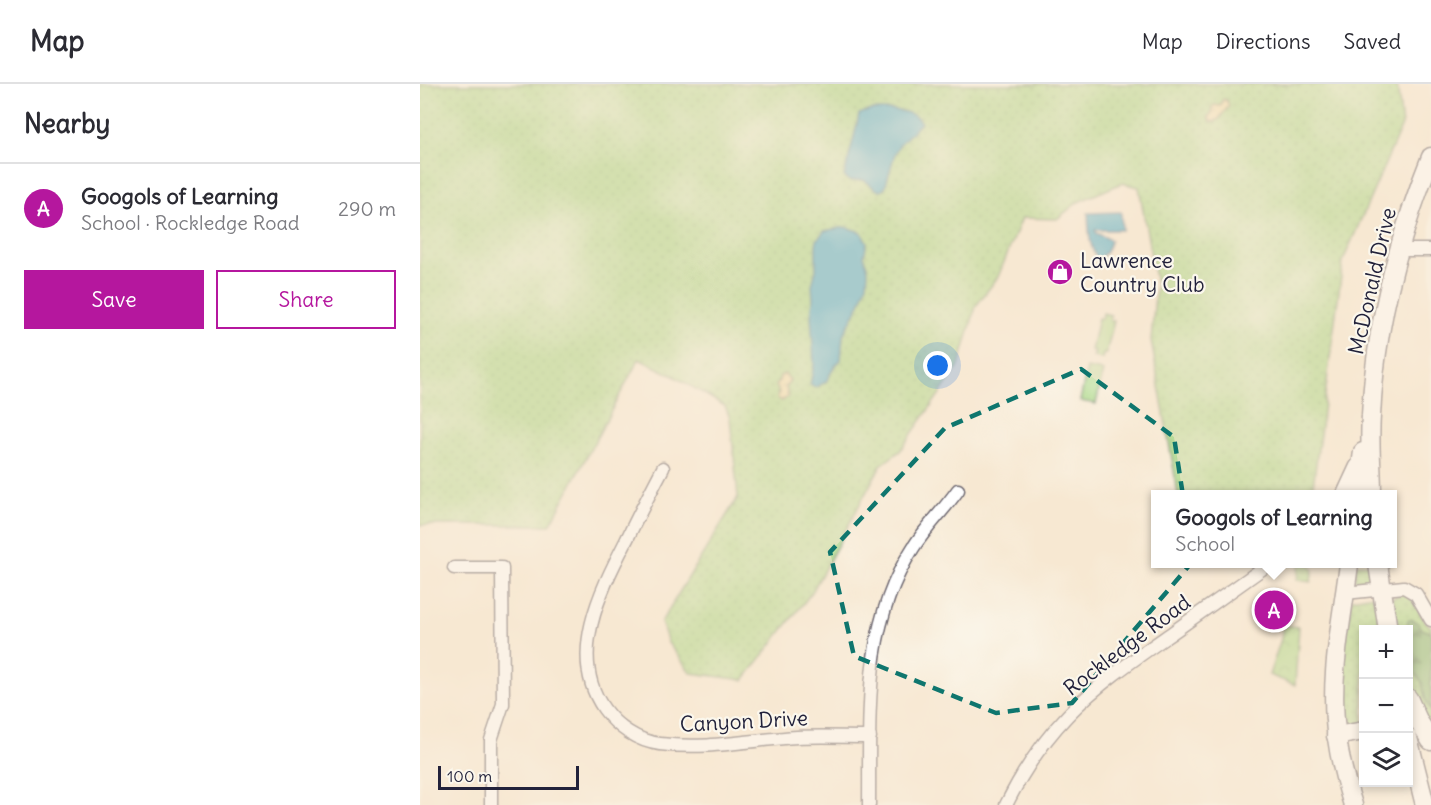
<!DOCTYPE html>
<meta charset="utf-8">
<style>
:root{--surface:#fff;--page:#f7f7f7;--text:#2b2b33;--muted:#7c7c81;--line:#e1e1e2;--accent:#b5179e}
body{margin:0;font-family:Delius,sans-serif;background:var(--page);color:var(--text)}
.controls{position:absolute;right:18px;bottom:18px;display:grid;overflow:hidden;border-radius:0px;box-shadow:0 3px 9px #0003}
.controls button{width:54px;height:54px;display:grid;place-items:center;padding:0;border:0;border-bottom:2px solid var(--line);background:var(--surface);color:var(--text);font:30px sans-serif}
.scale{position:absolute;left:18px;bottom:15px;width:141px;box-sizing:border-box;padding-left:6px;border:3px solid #22223b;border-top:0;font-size:16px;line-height:21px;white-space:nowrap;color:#22223b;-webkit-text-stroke:4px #fbf7ec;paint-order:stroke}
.you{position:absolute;left:518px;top:282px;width:21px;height:21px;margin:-15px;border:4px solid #fff;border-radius:50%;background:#1a73e8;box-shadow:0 0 0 9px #1a73e833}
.badge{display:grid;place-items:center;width:39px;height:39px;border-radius:50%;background:var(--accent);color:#fff;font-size:20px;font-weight:700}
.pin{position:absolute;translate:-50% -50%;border:3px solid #fff;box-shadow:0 2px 6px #0006}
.popup{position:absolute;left:731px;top:406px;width:246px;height:78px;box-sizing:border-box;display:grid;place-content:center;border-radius:0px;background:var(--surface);filter:drop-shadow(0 2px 4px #0005);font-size:20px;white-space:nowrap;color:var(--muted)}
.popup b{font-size:22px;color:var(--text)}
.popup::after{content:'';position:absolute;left:50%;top:100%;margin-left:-12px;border:12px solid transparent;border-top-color:var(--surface)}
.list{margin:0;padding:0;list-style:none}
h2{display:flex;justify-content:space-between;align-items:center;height:78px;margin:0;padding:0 24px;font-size:26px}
h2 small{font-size:20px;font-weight:400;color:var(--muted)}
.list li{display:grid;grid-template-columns:39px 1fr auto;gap:18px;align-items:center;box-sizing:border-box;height:90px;padding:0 24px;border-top:2px solid var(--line)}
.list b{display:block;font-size:22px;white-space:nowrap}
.list p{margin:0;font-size:20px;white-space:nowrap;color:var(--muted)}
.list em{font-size:20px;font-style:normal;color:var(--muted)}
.actions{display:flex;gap:12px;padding:18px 24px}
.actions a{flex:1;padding:14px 0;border:2px solid var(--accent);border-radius:0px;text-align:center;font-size:21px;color:var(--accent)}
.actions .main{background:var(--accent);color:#fff}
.icon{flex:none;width:33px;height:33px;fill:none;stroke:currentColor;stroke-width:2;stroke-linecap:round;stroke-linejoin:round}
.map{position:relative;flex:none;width:1011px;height:721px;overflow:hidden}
header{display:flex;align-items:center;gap:36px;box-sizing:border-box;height:84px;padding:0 30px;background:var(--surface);border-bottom:2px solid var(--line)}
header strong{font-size:28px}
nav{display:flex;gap:33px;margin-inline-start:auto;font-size:21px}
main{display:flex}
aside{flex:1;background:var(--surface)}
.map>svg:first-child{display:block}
.grass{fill:url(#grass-dots);stroke:#657c60;stroke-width:1.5}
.forest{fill:url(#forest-firs);stroke:#546d56;stroke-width:1.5}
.sand{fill:url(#sand-dots);stroke:#887e6c;stroke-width:1.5}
.park{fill:url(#park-crowns);stroke:#657c60;stroke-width:1.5}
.pitch{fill:#a8d785;stroke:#657c60;stroke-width:1.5}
.water{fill:#47a9c6;stroke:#346680;stroke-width:1.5}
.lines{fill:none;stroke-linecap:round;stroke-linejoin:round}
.minor-casing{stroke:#6d6770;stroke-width:15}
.highway-casing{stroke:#6d6770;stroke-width:21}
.minor{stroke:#fff;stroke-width:12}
.highway{stroke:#fff;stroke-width:18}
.marked{fill:none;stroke:#0f766e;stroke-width:4.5;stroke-dasharray:12 8;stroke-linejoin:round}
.labels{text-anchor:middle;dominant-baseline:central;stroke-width:4.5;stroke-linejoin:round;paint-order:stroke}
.poi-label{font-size:21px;fill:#22223b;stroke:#fbf7ec;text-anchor:start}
.street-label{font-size:21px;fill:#22223b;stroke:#fbf7ec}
</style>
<header>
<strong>Map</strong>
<nav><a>Map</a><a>Directions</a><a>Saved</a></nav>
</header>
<main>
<aside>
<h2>Nearby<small></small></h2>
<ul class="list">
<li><span class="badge">A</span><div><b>Googols of Learning</b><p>School · Rockledge Road</p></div><em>290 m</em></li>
</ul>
<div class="actions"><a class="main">Save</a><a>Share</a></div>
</aside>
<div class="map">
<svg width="1011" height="721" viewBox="0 0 1011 721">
<defs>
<pattern id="grass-dots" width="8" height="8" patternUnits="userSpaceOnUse" patternTransform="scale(1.5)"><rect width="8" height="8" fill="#a8d785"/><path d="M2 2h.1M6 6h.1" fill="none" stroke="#90b874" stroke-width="1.8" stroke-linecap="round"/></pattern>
<pattern id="forest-firs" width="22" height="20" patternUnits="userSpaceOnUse" patternTransform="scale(1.5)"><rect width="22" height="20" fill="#86b872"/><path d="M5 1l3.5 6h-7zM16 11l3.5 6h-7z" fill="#6d955f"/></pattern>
<pattern id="sand-dots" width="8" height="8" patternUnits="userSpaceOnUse" patternTransform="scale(1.5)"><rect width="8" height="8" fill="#eeda9e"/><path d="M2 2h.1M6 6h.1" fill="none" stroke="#ccbb89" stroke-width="1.8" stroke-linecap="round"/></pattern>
<pattern id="park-crowns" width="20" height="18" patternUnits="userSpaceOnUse" patternTransform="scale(1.5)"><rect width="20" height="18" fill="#a8d785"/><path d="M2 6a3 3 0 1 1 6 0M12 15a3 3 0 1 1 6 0" fill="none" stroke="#90b874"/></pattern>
</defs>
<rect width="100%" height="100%" fill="#fbf7ec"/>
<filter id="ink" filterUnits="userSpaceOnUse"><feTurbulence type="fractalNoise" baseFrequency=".0167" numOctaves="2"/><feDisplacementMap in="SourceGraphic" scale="12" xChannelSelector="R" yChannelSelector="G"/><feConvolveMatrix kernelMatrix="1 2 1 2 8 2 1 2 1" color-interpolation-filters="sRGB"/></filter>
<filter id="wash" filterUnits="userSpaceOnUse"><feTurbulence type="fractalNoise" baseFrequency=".008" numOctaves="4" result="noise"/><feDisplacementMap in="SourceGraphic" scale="24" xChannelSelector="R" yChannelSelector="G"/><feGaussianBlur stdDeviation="1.35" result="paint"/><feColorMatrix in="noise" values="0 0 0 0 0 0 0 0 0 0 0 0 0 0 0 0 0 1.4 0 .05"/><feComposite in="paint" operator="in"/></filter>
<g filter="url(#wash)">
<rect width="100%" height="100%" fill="#f7e8d2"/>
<g class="grass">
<path d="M0,0H977L982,41L923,177L892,410H758L731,256L736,201L719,103L702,99L658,118L637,135L602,134L578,193L556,222L539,282L480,367L461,381L392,508L324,596L271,589L248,559L241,538L318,413L310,334L305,322L252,291L219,275L130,441H0Z"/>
<path d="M936,480H951L953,498L940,501L935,500Z"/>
<path d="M981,509C998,514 998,533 1011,543V646L997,618L989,591L988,546L978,545L972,514Z"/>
<path d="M953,511L961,545L944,546L943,641L923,642L922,577L932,515Z"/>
</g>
<path class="forest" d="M991,535L998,539L1001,545L1011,548V628L1005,615L1002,598L995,589L994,571L989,562L988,546L987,543L988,537Z"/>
<g class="sand">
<path d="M803,15L807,17L809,22C802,28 801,38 791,38L788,33L792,29V23L794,21L800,22Z"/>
<path d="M365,290L370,296L366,303L368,313L362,317L357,314L359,308L356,301L359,297L360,292Z"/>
</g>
<g class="park">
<path d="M879,480H889L893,484L891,498L877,496Z"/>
<path d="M863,541L879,543L875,601L849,591L861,555Z"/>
</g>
<g class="pitch">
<path d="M683,229L691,231L690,237H694L686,270H683L682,275L673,273L675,268L671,267L678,234L682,235Z"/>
<path d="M667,284L683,287L676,320L660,317Z"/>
</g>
<g class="water">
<path d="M451,26C466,26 494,24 501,39L480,60L475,69L465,104L461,107C452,106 451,98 443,96C434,95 430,101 424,92C429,72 435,51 439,30Z"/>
<path d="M701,128L702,146H675L676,149L691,156L686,168L678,176C668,161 669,146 668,129Z"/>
<path d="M425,143L441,148L447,158L444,172L448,186L447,200L440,220L423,251L421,276L414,283L406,298L395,304L390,301L394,280L391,232L393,216L392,201L396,186V161L397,156L404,147Z"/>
</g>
</g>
<g filter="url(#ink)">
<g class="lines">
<g class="minor-casing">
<g id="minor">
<path d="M979,166H1011"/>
<path d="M243,384C231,407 219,430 208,453C182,504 146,571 184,625C197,643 217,657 240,660C286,666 331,656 377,653C401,652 425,653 450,653"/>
<path d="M923,410L936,382"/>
<path d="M34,484H82L83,620L71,656V721"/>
<path d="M925,509L984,503L996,510L1011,536"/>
<path d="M449,721C450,631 442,543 493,464C506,443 524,426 538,406"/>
<path d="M586,721C602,689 623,657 648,631C680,598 719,572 756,546C787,524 818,502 849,480"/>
</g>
</g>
<g class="highway-casing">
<g id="highway">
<path d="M937,410L943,368"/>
<path d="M952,410C952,385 949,358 951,332C955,243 978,155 1011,73"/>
<path d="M929,480C922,536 908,596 917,654C920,676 926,699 933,721"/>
<path d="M958,480L968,546"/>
<path d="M988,614L999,638L1011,657"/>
<path d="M916,652L944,647"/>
<path d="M988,654L1005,721"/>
</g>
</g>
<use href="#minor" class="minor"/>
<use href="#highway" class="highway"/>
</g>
</g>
<path d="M0 0H1011V721H0ZM661,285L754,353L773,477L652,619L576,629L434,572L410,468L525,344Z" fill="#f7e8d2" fill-opacity=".55" fill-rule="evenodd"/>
<path class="marked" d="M661,285L754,353L773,477L652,619L576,629L434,572L410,468L525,344Z"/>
<defs>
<g id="shop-disc" transform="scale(1.35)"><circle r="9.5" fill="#b5179e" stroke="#fbf7ec"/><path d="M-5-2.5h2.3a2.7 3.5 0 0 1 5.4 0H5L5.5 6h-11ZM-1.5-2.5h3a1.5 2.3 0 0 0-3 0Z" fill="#fff"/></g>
</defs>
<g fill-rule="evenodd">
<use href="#shop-disc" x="640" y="188"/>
</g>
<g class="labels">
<g class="poi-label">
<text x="660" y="176">Lawrence<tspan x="660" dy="24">Country Club</tspan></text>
</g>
<g class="street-label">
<text transform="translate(952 197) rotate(-77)">McDonald Drive</text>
<text transform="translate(707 561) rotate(-37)">Rockledge Road</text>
<text transform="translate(324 637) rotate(-3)">Canyon Drive</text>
</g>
</g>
</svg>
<div class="controls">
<button>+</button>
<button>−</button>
<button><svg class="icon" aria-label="layers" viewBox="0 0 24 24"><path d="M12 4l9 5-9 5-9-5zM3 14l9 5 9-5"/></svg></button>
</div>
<div class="scale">100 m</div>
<div class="you"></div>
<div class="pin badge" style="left:854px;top:526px">A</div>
<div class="popup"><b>Googols of Learning</b>School</div>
</div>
</main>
